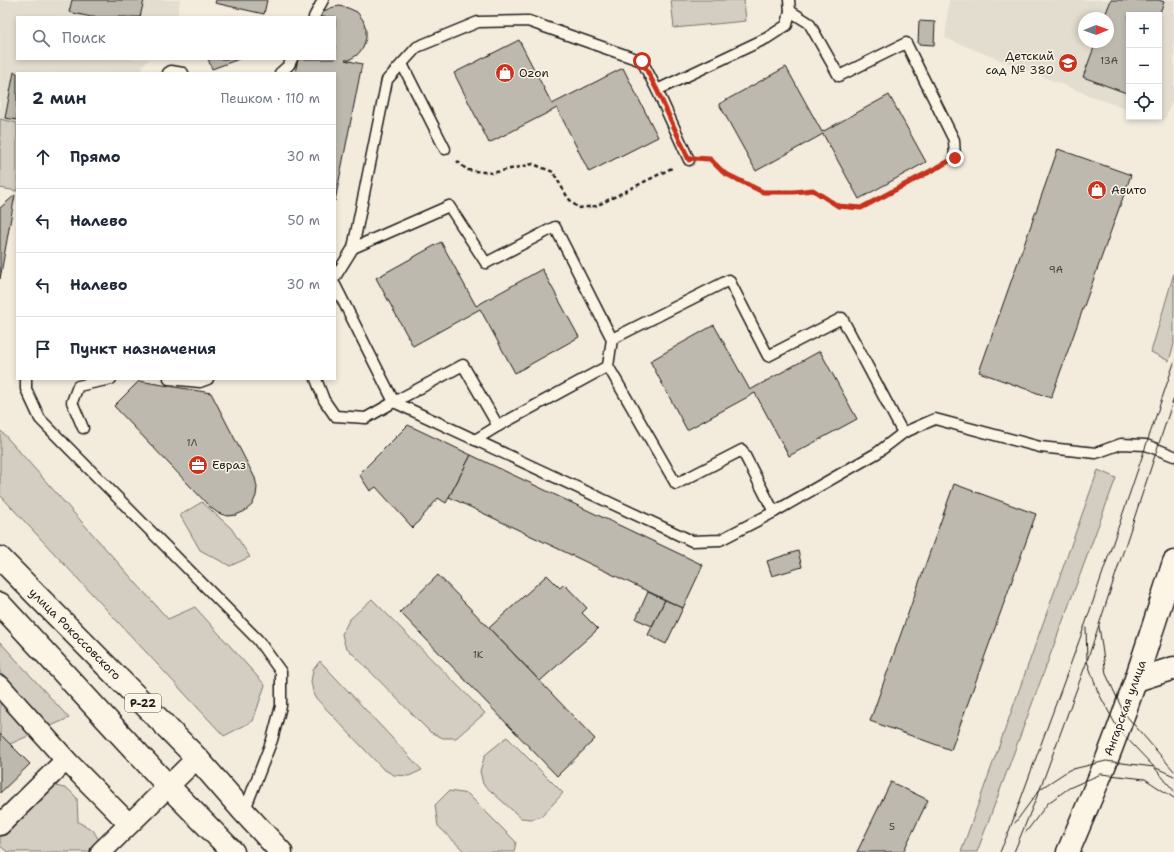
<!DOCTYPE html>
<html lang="ru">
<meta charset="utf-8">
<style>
:root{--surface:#fff;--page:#f2f2f3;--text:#1f2937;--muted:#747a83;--line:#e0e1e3}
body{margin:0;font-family:"Shantell Sans",sans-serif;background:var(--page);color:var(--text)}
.controls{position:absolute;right:12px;top:12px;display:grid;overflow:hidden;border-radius:0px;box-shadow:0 2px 6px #0003}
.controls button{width:36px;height:36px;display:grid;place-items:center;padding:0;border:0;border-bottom:1px solid var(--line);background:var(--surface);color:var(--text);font:20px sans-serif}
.compass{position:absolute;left:1078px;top:12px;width:36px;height:36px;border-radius:50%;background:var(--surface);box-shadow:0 2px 6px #0003;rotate:89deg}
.stop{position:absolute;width:12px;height:12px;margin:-9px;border:3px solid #c8321e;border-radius:50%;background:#fff}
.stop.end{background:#c8321e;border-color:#fff;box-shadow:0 1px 4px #0008}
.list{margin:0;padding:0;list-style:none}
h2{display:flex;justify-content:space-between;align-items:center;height:52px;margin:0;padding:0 16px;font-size:17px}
h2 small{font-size:13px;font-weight:400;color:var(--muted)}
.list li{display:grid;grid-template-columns:26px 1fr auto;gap:12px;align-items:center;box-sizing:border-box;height:64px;padding:0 16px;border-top:1px solid var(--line)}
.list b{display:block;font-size:15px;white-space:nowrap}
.list em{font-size:13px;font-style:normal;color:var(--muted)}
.icon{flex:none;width:22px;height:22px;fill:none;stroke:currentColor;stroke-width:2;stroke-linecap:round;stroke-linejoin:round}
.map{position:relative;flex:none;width:1174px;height:852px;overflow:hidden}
.search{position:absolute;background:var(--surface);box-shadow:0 2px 6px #0003;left:16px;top:16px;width:320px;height:44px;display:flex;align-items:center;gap:10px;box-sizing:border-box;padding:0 14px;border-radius:0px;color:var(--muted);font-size:15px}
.panel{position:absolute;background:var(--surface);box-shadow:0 2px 6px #0003;left:16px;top:72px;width:320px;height:308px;border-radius:0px}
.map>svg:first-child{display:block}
.built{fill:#e3ddcf;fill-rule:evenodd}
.green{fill:#d3cec1;stroke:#78756e}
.building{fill:#beb9ae;stroke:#1c1c1c}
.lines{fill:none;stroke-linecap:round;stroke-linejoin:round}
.service-casing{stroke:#1c1c1c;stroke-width:13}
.minor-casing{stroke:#1c1c1c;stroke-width:23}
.secondary-casing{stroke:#1c1c1c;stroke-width:25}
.trunk-casing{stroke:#1c1c1c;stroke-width:25}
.path{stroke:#1c1c1c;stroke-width:2.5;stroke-dasharray:4 3;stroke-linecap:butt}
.service{stroke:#fcf5e5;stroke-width:10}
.minor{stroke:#fcf5e5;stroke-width:20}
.secondary{stroke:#fcf5e5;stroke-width:22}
.trunk{stroke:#fcf5e5;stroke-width:22}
.tram{stroke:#1c1c1c;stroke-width:1}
.route{stroke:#c8321e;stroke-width:5}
.labels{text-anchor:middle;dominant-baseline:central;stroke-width:3;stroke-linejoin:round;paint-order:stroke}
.number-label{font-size:10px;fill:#444340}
.shield{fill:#fcf5e5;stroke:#5f5d58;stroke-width:1}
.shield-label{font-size:11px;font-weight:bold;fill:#1c1c1c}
.poi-label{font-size:12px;fill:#1c1c1c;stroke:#fcf5e5;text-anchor:start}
.street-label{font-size:12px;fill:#1c1c1c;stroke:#fcf5e5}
</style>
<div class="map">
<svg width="1174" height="852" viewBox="0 0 1174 852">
<rect width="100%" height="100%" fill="#f3ecdd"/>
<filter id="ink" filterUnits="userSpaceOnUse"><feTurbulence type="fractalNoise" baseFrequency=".025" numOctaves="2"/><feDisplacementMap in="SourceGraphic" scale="8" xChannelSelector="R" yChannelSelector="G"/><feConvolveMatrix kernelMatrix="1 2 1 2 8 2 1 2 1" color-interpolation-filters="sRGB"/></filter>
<g filter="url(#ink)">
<g class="built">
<path d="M0,0H180L177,17H17V59H149L143,65L142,73H17V177L0,173Z"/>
<path d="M949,0H1174V96L1164,121L1152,117H1159V15H1129V109L1109,103L945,38ZM1084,18H1108V42H1084Z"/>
</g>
<g class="green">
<path d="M671,0H744L746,21L674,28Z"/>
<path d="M0,119L17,123V191L0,188Z"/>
<path d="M1174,273V344L1169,361L1151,352Z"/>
<path d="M0,431L2,432L168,619L195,607L265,685L253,721L224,736L0,495Z"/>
<path d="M1098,470L1116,478L977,852H961Z"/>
<path d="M202,502L231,528L250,557L230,566L200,550L180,515Z"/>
<path d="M372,599L485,713L456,738H443L430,732L345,646L342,634L349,620Z"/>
<path d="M0,642L69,718L10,744L0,734Z"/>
<path d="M320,661L422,770L409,776L394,775L383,769L314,696L311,682L313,670Z"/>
<path d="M507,737L563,793L542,816L532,819L521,818L483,784L480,771L485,755Z"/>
<path d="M48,784L68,789L77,798L78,822L93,830L106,852H8L0,846V824Z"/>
<path d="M449,791L468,794L516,842L514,852H465L438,826L435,805Z"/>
</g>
<g class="building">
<path d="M72,0H144L140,17H91L69,12Z"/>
<path d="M216,0H267L264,14L215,3Z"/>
<path d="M1111,0H1159L1164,2L1159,15H1129V94L1083,77L1096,42H1108V18H1104Z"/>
<path d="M339,6L348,8L357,12L363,20L366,29V38L363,48L357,55L349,60H345L362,64L335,201V73H295L298,59H335V17H317L321,13L330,8Z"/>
<path d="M919,21L935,22L934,45L918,44Z"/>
<path d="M519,40L552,104L623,68L658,137L589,172L557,108L489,143L454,73Z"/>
<path d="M208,59H239L212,69Z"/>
<path d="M786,67L822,132L889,95L926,162L859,199L823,134L756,171L719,104Z"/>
<path d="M14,72L17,73V120L5,118Z"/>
<path d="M1058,149L1131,175L1051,398L979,372Z"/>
<path d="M15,195L0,279V208Z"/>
<path d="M441,242L476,306L542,269L579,337L515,373L480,309L413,346L376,278Z"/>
<path d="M714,325L750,390L820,351L857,419L789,456L755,393L687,430L650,361Z"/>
<path d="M139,381L211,393L255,478L257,487L256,496L252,505L245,511L236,515L227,516L218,513L210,507L114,406Z"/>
<path d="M408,425L471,455L446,503L438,498L413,528L376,487L370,491L359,474Z"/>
<path d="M471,455L703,565L683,608L449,497Z"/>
<path d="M954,484L1036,514L951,750L870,721Z"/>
<path d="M798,551L802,567L772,576L767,561Z"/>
<path d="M438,575L489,628L595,739L557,776L400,612Z"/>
<path d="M547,575L560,588L564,584L587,608L582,613L598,629L540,681L489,628Z"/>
<path d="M648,592L665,600L652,626L636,619Z"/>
<path d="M665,600L683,608L666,644L648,635Z"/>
<path d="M0,734L30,764L0,793Z"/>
<path d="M891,782L928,800L903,852H857Z"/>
</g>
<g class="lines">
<g class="service-casing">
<g id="service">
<path d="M790,11L809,23L839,76L906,43L954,140L955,158"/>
<path d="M314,17L323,0"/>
<path d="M402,64L445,149"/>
<path d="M168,73L171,71L183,73"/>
<path d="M280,73L289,65L292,59"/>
<path d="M657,90L767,38L787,25L790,11L789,0"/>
<path d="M353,248L449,206L486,263L555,227L612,339"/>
<path d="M335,277L353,248L387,80L417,47L478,22L528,21L642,61L657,90L689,160"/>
<path d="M335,285L394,402L463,365L498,426L608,366"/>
<path d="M26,379V389L40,419L258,640L281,672V706L272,740L244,812"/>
<path d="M169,379L200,382L208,379"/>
<path d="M316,379L324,400L335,416L366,418L394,402L692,541L720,540L774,512"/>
<path d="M83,428L72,402L78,386L111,379"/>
<path d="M903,433L842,318L768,356L729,280L612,339L608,366L676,484L742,450L774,512L877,453L903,433L935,419L1040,447L1096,453L1121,444L1146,445L1174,456"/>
<path d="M475,440L498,426"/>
</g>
</g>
<g class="minor-casing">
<g id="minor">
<path d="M0,686L66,760L129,824"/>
<path d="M0,825L66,760"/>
<path d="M101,852L197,758"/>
</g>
</g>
<g class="secondary-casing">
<g id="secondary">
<path d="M1136,680L1174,668"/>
<path d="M1068,852C1079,826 1090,800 1101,774C1129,705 1151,633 1174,562"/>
</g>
</g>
<g class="trunk-casing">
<g id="trunk">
<path d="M0,558L197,758L244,812L281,852"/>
<path d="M0,604L168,786L233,852"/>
</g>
</g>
<g class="path">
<path d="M704,159H710L724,173L763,192H793L813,190L838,206L861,208L942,166"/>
<path d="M457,161L467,170L492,173L533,164L553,172L568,198L578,208L596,206L674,167"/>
</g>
<use href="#service" class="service"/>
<use href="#minor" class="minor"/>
<use href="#secondary" class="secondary"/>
<use href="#trunk" class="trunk"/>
<g class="tram">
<path d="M1099,626L1106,674L1124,713L1174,771"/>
<path d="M1086,628L1087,661L1098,692L1118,729L1154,767L1174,791"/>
<path d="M1015,823L1040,789L1069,770L1106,761L1154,767L1174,776"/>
<path d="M1026,832L1048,803L1069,788L1101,774L1145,779L1174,798"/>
<path d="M1000,852L1009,831L1086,622L1174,363"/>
<path d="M1014,852L1040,789L1087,661L1174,398"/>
</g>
</g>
</g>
<g class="lines" filter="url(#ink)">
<path class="route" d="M642,61L657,90L689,160L693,158L710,159L724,173L763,192H794L813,190L838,206L861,208L955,158"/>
</g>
<defs>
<g id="school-disc" transform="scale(1)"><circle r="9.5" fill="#c8321e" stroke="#fcf5e5"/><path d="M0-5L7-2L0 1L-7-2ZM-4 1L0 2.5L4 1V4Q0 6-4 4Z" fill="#fff"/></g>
<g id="shop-disc" transform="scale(1)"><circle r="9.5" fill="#c8321e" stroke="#fcf5e5"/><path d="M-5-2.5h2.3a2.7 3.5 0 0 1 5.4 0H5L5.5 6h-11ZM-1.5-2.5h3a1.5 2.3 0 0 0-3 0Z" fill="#fff"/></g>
<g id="office-disc" transform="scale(1)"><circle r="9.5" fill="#c8321e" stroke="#fcf5e5"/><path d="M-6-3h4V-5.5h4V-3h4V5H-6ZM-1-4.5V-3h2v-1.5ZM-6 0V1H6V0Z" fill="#fff"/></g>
</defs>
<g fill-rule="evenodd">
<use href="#school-disc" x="1068" y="63"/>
<use href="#shop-disc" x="505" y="73"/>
<use href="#shop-disc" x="1097" y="190"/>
<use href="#office-disc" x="198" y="465"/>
</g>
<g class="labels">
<g class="number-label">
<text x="1109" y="60">13А</text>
<text x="1056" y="269">9А</text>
<text x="192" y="442">1Л</text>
<text x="478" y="654">1К</text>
<text x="892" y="826">5</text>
</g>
<rect class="shield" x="125" y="694" width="36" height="18" rx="3"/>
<g class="shield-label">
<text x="143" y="703">Р-22</text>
</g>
<g class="poi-label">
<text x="1054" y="56" text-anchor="end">Детский<tspan x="1054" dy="14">сад № 380</tspan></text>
<text x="519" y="73">Ozon</text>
<text x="1111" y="190">Авито</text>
<text x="212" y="465">Евраз</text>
</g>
<g class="street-label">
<text transform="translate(75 634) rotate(45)">улица Рокоссовского</text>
<text transform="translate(1125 708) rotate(-70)">Ангарская улица</text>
</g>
</g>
</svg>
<div class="controls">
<button>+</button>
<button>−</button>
<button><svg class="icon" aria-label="locate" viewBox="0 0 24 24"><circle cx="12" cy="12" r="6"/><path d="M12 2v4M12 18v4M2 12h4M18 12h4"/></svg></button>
</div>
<svg class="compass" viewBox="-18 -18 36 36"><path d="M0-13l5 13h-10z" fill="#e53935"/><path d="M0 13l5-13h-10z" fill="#747a83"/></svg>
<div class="stop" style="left:642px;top:61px"></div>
<div class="stop end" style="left:955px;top:158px"></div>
<div class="search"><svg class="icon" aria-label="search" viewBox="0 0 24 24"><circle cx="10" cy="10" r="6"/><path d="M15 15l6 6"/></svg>Поиск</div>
<section class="panel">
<h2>2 мин<small>Пешком · 110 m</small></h2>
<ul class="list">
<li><svg class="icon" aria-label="ahead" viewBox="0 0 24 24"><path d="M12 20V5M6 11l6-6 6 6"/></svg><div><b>Прямо</b></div><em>30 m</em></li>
<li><svg class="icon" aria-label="left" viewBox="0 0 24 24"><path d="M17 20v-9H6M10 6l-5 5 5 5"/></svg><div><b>Налево</b></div><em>50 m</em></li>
<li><svg class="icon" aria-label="left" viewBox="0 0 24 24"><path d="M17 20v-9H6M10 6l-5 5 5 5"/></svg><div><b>Налево</b></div><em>30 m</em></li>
<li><svg class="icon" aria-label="arrive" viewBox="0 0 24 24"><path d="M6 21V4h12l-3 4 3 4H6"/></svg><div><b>Пункт назначения</b></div></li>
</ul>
</section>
</div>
